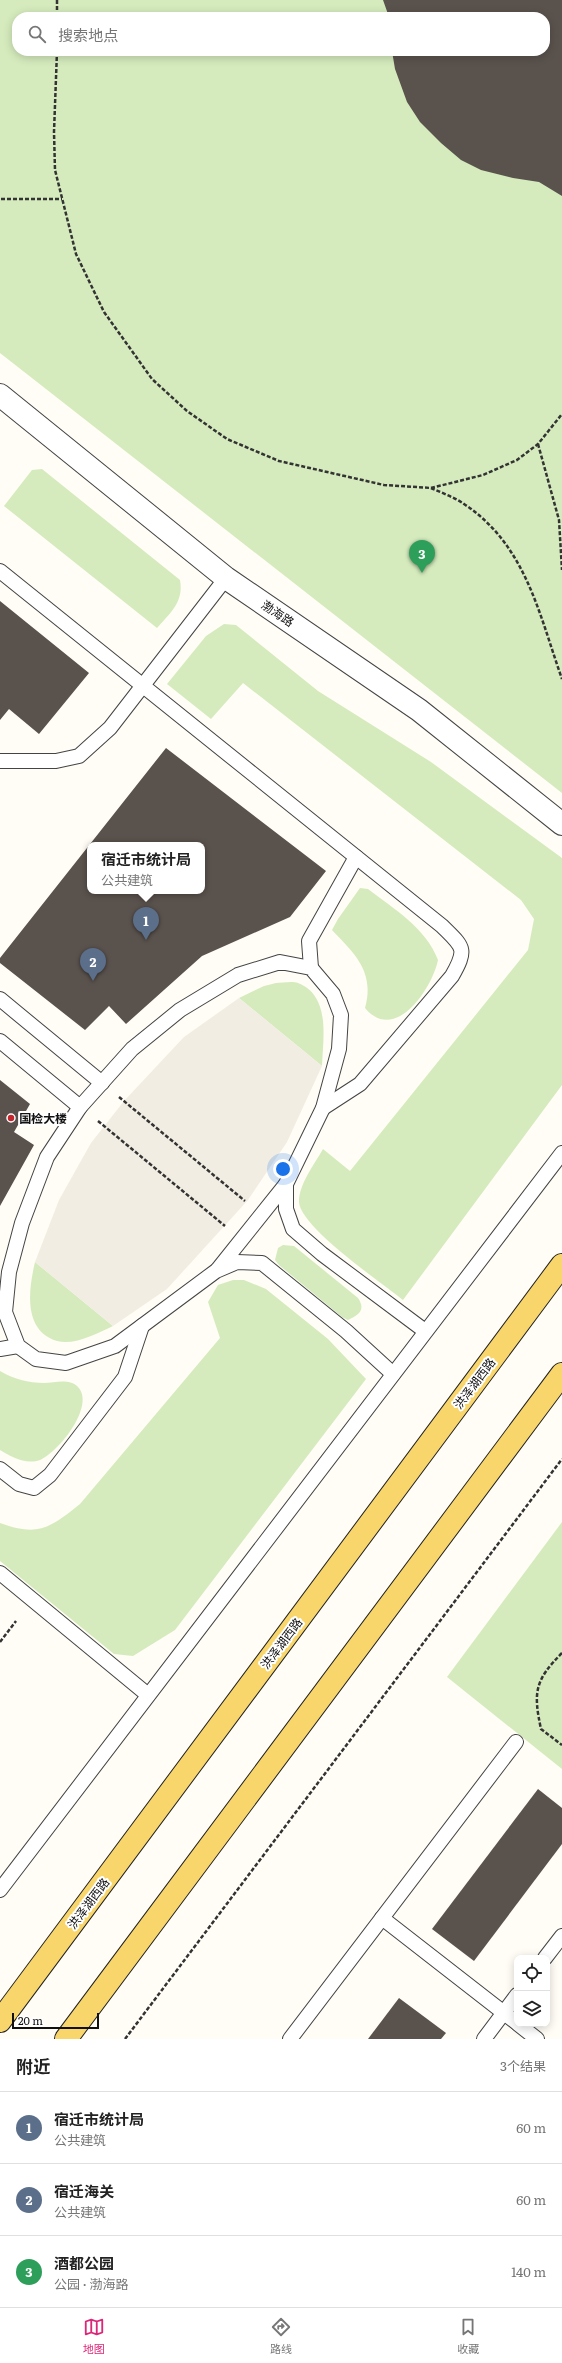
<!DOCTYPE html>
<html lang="zh">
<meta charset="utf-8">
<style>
:root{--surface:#fff;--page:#f2f2f2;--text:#222;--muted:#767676;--line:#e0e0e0;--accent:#db2777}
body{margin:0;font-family:Literata,"Noto Sans SC",serif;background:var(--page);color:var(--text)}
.controls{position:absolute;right:12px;bottom:12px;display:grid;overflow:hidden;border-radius:8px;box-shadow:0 2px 10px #0003}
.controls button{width:36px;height:36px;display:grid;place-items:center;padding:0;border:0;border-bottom:1px solid var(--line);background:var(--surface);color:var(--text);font:20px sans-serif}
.scale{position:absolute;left:12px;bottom:10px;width:87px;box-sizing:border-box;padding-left:4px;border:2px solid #111;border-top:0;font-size:11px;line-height:14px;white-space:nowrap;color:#111;-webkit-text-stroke:3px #fff;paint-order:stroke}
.you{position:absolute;left:283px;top:1169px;width:14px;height:14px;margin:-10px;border:3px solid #fff;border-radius:50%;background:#1a73e8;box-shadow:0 0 0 6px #1a73e833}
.badge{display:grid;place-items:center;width:26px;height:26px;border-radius:50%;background:var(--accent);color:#fff;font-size:13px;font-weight:700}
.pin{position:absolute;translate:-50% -33px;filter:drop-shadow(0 1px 2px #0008)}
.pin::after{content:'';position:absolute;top:21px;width:14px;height:12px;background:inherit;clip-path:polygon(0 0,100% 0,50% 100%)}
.popup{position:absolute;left:87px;top:842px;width:118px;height:52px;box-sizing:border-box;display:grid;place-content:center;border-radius:8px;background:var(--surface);filter:drop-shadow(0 1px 3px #0005);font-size:13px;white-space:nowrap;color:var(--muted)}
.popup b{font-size:15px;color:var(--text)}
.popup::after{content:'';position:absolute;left:50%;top:100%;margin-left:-8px;border:8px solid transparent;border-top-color:var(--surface)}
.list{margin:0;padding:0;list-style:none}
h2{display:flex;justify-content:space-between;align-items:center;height:52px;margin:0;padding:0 16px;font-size:17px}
h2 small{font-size:13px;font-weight:400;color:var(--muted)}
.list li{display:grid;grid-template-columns:26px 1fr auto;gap:12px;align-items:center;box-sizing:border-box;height:72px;padding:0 16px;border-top:1px solid var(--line)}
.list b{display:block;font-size:15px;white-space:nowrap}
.list p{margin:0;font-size:13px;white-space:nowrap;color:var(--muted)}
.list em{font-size:13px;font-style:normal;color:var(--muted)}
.icon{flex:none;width:22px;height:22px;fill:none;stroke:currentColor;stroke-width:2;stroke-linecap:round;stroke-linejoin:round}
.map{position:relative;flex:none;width:562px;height:2039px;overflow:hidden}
.search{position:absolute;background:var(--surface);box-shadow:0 2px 10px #0003;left:12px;right:12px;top:12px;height:44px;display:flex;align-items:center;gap:10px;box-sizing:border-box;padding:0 14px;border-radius:16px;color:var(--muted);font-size:15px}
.sheet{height:268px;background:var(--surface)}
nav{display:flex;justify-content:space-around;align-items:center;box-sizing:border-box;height:56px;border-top:1px solid var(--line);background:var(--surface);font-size:11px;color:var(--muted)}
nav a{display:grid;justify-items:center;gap:2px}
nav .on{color:var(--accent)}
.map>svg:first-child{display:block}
.green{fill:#d5ebbd;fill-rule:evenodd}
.plaza{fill:#f1ede2}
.building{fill:#5a524d;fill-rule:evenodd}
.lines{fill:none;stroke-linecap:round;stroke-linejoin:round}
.service-casing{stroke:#444;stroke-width:16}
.tertiary-casing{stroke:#444;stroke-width:24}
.primary-casing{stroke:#222;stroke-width:24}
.path{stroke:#333;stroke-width:2.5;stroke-dasharray:4 2;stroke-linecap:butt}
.service{stroke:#fff;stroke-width:14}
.tertiary{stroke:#fff;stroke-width:22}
.primary{stroke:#f9d66b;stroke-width:22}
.poi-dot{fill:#c4262e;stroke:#fff;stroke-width:1.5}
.labels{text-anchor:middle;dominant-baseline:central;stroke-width:4;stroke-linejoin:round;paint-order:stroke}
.street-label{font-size:12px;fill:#111;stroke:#fff}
.poi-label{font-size:12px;font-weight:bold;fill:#111;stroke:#fff;text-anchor:start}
</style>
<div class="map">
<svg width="562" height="2039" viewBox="0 0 562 2039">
<rect width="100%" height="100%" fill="#fffdf5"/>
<g class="green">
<path d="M0,0H562V793L0,353ZM17,17H545V51H17Z"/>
<path d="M42,469L180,580C184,602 170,613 157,628L4,506L32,470Z"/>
<path d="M224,624L236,625L318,691L431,762L562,858V1085L403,1300C382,1283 300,1227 299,1202C299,1184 314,1165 323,1149L350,1171L528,950L534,919L521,900L243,683L211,719L167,684L206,636Z"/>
<path d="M360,888L368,889C394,909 426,928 438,960C432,989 395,1044 365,1008C375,972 355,954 332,930L338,919Z"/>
<path d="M276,983C282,983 292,981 298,983C331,996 323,1038 322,1066L239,998L264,986Z"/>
<path d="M283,1245L294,1246L358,1298C366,1310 359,1315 348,1320L342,1317L279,1265L275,1260L278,1248Z"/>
<path d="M35,1262L113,1326C98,1333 74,1346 57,1341C22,1330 29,1288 35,1262Z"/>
<path d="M233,1280H244L266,1289L328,1339L366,1379L175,1630L133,1656L114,1654L0,1561V1523C38,1537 50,1528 80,1504L220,1338L208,1302L218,1285Z"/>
<path d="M0,1371C13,1379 29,1383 44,1383C54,1383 68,1378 77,1386C97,1404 59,1452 40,1460C26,1465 11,1457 0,1450Z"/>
<path d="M562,1522V1769L447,1677Z"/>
</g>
<path class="plaza" d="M239,998L322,1066L287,1142L248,1200L167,1289L113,1326L35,1262L59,1200L91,1143L124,1101L184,1037Z"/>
<g class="building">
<path d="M383,0H562V196L539,182L513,178L481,170L461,160L441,143L420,122L407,102L395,69L392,51H545V17H389Z"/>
<path d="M0,601L89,673L39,734L9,709L0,720Z"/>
<path d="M166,748L326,871L290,917L202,956L126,1024L109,1006L85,1030L0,963V958ZM90,845H202V891H90Z"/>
<path d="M0,1080L30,1104L14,1132L34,1145L0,1206Z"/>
<path d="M538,1789L562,1808V1844L474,1961L432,1929Z"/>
<path d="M399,1998L446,2033L441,2039H368Z"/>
</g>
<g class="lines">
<g class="service-casing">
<g id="service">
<path d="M0,571L442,926C463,947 468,948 452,976L360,1084L323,1108"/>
<path d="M0,761H56L79,756L110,728L226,578"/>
<path d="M311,968L309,941L356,857"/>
<path d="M0,999L102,1083"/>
<path d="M0,1041L80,1107"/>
<path d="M218,1269L286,1184"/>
<path d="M0,1349L18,1346"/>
<path d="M393,1374L346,1331L262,1263L237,1262L216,1271L115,1346L66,1363L36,1359L18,1346L5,1312L9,1272L22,1223L47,1157L80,1107L132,1049L180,1010L238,975L280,962L311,968L333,994L341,1015L339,1049L323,1108L286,1184V1209L293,1229L322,1254L425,1331"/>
<path d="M0,1469L19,1484L34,1488L50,1475L125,1377L142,1326"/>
<path d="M0,1573L148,1695"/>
<path d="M0,1890L562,1153"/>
<path d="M382,1918L517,2023"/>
<path d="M545,1958L562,1936"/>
<path d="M518,2024L537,2039"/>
<path d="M290,2039L516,1742"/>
<path d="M484,2039L517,1995"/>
</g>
</g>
<g class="tertiary-casing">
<path id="tertiary" d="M0,395L226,578L419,710L562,824"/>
</g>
<g class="primary-casing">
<g id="primary">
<path d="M0,2021L562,1265"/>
<path d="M66,2039L562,1374"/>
</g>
</g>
<g class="path">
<path d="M57,0V17"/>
<path d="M57,51L54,132L55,170L76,254L104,312L152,379L187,411L227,439L279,461L384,485L431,488L483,475L517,460L538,444L562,414"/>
<path d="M1,199H62"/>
<path d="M538,444L559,520L562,570"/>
<path d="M431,488C442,493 454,497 464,504C526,545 539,614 562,679"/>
<path d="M119,1097L245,1201"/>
<path d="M98,1121L225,1226"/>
<path d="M0,1642L16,1621"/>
<path d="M562,1653C535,1680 533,1692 541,1729L562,1745"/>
<path d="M125,2039L562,1459"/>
</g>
<use href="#service" class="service"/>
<use href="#tertiary" class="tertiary"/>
<use href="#primary" class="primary"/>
</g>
<circle class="poi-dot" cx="11" cy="1118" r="4"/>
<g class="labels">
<g class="street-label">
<text transform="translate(278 613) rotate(34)">渤海路</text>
<text transform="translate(474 1383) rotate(-53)">洪泽湖西路</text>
<text transform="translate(281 1643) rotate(-53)">洪泽湖西路</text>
<text transform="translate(88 1903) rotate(-53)">洪泽湖西路</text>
</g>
<g class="poi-label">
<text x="19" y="1118">国检大楼</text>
</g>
</g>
</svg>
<div class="controls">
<button><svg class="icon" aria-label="locate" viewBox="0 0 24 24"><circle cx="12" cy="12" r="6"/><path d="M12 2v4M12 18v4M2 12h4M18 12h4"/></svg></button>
<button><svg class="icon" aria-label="layers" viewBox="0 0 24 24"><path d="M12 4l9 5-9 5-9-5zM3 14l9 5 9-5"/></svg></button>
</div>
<div class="scale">20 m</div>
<div class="you"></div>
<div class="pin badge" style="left:146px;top:940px;background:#5c6f8a">1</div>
<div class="popup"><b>宿迁市统计局</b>公共建筑</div>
<div class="pin badge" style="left:93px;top:981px;background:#5c6f8a">2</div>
<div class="pin badge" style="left:422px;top:573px;background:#2e9e5b">3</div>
<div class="search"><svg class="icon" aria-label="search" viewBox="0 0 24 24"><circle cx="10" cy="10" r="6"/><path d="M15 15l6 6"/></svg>搜索地点</div>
</div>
<section class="sheet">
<h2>附近<small>3个结果</small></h2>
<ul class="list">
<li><span class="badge" style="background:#5c6f8a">1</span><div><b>宿迁市统计局</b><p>公共建筑</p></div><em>60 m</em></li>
<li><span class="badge" style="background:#5c6f8a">2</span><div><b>宿迁海关</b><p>公共建筑</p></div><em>60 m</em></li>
<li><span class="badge" style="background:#2e9e5b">3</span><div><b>酒都公园</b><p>公园 · 渤海路</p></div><em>140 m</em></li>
</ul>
</section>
<nav>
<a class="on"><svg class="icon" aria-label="map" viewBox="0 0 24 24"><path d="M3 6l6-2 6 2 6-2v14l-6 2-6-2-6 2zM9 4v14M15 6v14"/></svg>地图</a>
<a><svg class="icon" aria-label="directions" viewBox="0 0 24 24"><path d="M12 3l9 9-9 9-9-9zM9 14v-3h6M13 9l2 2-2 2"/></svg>路线</a>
<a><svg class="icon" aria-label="saved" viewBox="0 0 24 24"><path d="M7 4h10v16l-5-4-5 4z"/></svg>收藏</a>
</nav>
